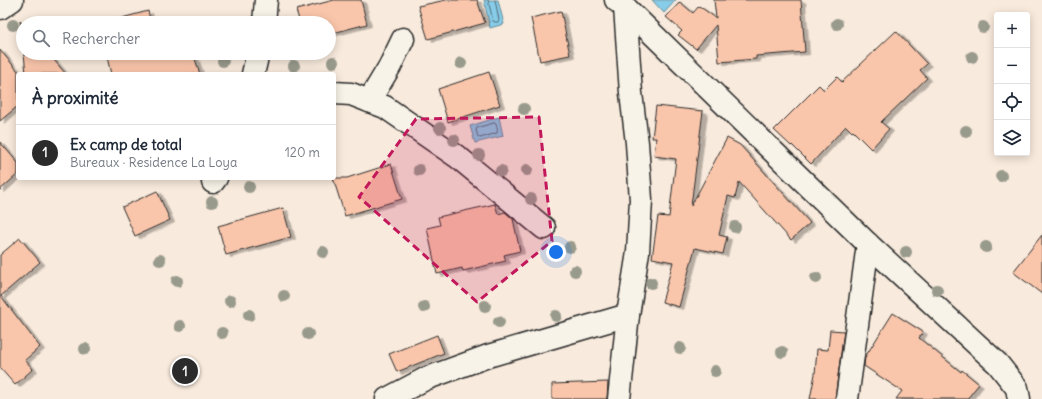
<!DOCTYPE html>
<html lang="fr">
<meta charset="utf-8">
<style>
:root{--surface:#fff;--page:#f6f6f7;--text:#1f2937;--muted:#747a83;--line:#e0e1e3;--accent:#2b2b2b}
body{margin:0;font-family:Delius,sans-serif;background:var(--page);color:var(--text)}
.controls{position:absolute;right:12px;top:12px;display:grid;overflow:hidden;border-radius:4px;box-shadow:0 2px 10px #0003}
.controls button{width:36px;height:36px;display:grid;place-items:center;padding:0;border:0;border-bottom:1px solid var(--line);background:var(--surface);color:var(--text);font:20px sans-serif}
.you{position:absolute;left:556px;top:252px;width:14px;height:14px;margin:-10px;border:3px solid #fff;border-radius:50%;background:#1a73e8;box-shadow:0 0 0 6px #1a73e833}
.badge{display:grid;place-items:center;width:26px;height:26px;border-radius:50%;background:var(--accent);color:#fff;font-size:13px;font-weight:700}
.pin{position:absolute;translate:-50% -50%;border:2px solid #fff;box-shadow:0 1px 4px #0006}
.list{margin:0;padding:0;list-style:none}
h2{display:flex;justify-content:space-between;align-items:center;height:52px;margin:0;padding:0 16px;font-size:17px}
h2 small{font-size:13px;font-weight:400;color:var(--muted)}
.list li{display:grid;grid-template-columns:26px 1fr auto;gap:12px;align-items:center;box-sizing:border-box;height:56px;padding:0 16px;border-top:1px solid var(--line)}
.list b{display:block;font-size:15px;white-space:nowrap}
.list p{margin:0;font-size:13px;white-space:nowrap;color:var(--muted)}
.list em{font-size:13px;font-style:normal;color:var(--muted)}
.icon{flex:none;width:22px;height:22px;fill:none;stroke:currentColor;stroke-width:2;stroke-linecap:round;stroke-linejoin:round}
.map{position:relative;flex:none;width:1042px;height:399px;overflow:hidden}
.search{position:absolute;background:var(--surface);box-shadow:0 2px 10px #0003;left:16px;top:16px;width:320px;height:44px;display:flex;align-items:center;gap:10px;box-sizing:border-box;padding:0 14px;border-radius:22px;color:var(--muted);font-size:15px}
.panel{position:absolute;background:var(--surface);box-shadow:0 2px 10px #0003;left:16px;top:72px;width:320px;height:108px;border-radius:4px}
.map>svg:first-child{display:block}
.water{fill:#87cce8;stroke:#628c9c}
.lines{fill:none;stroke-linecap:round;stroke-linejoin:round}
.shore{stroke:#506b77;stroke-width:1}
.building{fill:#fac6ab;stroke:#2b2b2b;filter:url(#shadow)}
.minor-casing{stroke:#2b2b2b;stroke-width:25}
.minor{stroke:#f7f3e8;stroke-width:22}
.tree{fill:#989a8c}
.marked{fill:#c2185b;fill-opacity:0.2;stroke:#c2185b;stroke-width:3;stroke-dasharray:8 5;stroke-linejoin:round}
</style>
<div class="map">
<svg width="1042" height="399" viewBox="0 0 1042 399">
<defs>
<filter id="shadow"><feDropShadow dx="4.5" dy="2.5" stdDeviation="0" flood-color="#0004"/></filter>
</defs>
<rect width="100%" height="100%" fill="#f8eadc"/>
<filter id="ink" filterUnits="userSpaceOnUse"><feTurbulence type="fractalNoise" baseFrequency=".025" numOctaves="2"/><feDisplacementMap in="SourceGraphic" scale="8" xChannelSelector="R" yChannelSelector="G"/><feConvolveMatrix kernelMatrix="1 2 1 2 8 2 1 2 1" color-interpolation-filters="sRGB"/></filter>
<g filter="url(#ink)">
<g class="water">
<path d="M484,0H498L504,24L490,28Z"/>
<path d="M652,0H676L664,13Z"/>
<path d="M499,117L503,136L475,143L470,126Z"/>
</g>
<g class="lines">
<g class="shore">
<path d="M488,0L493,21L495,22H498L499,20L495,0"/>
<path d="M495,123C497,125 498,130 497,133L480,138L478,137L476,130L477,128Z"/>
</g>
</g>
<g class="building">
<path d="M334,0H361L367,24L329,34V23H300L296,10Z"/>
<path d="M446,0H477L485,23L428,39L418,6Z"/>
<path d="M714,0H801L805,52L756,56V59L719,62L716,25L696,49L678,35L682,31L666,17L680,2L693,13L699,6L716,18Z"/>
<path d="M148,11L151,23H103Z"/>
<path d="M561,11L570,55L540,61L531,18Z"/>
<path d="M20,21L23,24V46Z"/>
<path d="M896,31L927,64L920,70L927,78L881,122L889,129L871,149L853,131L852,132L846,126L811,164L792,145L791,146L774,130L819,85L824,90L837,77L842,82Z"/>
<path d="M0,50L18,71V106L0,121Z"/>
<path d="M24,53H48L66,74H26Z"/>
<path d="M106,53H193L200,74H111Z"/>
<path d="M489,72L500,105L448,122L438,89Z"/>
<path d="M656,106L703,111L691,206L727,138L740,145L810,223L791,240L739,182L735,198L728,196L719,235L727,237L723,254L695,248L679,307L662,302L673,262L652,258L658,216L669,217L676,159L654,156L656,138H652Z"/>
<path d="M0,142L18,163V174L0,190Z"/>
<path d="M391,164L402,199L345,216L333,178H347Z"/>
<path d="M157,191L170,220L135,236L122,207Z"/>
<path d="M495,204L498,214L505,212L513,219L520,251L504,255L506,261L463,271L462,268L437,274L427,228L440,225L438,217Z"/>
<path d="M283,208L291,237L226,255L218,226Z"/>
<path d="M1042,235V294L1013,272Z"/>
<path d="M20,238L40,262L1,296L40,347L25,360L33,369L15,385L0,368V255Z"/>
<path d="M893,313L923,332L919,338L961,372L962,370L979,384L967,399H896L902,391L864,366L865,357Z"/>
<path d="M830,330L844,331L835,399H810L815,374L817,349L828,350Z"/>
<path d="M437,335L444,353L397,372L389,354Z"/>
<path d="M608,382L607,399H552V384Z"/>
</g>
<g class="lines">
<g class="minor-casing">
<g id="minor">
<path d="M616,0L625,7L868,244L998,364L1017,388L1019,399"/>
<path d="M0,8L12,0"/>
<path d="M264,23L266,0"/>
<path d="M253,74L258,53"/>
<path d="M334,93L351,94L385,107L459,158L544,228"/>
<path d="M369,101L390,66L403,39"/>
<path d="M213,182L216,178"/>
<path d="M387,399L425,379L488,356L628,315"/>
<path d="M619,399L628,315L638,252L641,200L637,143L631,93L625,7"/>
<path d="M847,399L868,244"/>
</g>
</g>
<use href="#minor" class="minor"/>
</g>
<g class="tree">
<circle cx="837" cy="24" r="6"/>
<circle cx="13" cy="25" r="6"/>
<circle cx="983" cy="27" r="6"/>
<circle cx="972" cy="57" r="6"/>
<circle cx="223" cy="61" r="6"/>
<circle cx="333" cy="62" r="6"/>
<circle cx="461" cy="63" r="6"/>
<circle cx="294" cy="66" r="6"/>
<circle cx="524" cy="109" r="6"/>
<circle cx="440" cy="128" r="6"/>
<circle cx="966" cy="131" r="6"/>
<circle cx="454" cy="140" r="6"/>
<circle cx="479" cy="155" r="6"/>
<circle cx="419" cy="170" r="6"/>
<circle cx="527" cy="170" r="6"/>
<circle cx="501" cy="171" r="6"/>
<circle cx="1001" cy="176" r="6"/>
<circle cx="249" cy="187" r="6"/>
<circle cx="531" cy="199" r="6"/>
<circle cx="212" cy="202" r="6"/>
<circle cx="735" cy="227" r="6"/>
<circle cx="570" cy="247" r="6"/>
<circle cx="986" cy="247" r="6"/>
<circle cx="323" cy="252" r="6"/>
<circle cx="906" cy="252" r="6"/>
<circle cx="160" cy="260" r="6"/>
<circle cx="575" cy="271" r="6"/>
<circle cx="816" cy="278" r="6"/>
<circle cx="177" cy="281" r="6"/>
<circle cx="651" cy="283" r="6"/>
<circle cx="937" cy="290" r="6"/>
<circle cx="284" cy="296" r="6"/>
<circle cx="230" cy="301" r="6"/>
<circle cx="485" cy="306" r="6"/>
<circle cx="424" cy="307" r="6"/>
<circle cx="249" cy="315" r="6"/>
<circle cx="556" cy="316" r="6"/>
<circle cx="499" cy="322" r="6"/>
<circle cx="180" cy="326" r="6"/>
<circle cx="222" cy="333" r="6"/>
<circle cx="308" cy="334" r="6"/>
<circle cx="680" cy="348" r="6"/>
<circle cx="85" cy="349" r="6"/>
<circle cx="782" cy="352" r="6"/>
<circle cx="715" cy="371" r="6"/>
</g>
</g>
<path class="marked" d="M539,117L552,241L477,302L359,197L416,119Z"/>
</svg>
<div class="controls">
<button>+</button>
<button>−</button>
<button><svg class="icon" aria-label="locate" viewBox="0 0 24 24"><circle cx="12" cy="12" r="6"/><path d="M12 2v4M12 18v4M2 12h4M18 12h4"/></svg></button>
<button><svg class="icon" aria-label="layers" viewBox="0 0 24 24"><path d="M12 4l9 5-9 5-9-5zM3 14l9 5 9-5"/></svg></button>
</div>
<div class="you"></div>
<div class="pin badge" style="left:185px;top:371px">1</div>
<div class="search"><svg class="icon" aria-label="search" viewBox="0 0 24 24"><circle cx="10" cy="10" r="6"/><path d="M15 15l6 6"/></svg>Rechercher</div>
<section class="panel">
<h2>À proximité<small></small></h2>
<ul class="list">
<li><span class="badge">1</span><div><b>Ex camp de total</b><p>Bureaux · Residence La Loya</p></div><em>120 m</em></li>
</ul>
</section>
</div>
